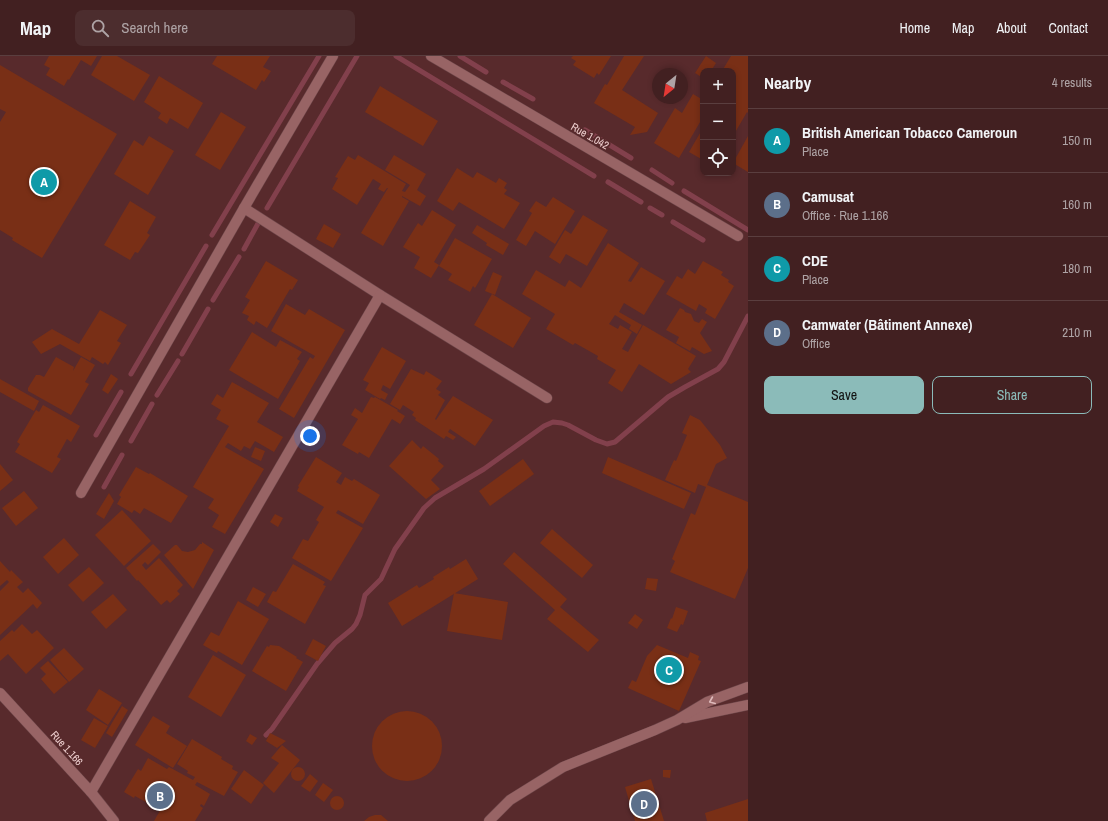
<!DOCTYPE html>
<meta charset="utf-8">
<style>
:root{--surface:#422021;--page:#4c2d2e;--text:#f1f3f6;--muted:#aea3a5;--line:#5a3e3f;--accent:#8bbbb9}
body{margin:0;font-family:"Archivo Narrow",sans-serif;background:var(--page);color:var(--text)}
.controls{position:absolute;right:12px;top:12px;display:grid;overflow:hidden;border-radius:8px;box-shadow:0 2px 6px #0003}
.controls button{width:36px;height:36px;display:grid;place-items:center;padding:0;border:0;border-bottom:1px solid var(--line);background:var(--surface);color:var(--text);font:20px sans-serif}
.compass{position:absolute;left:652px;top:12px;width:36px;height:36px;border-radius:50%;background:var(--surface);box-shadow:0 2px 6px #0003;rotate:210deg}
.you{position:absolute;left:310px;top:380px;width:14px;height:14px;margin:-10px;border:3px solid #fff;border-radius:50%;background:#1a73e8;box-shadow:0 0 0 6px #1a73e833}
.badge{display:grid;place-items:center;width:26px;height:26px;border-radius:50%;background:var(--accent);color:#fff;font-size:13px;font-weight:700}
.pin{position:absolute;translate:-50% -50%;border:2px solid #fff;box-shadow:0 1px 4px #0006}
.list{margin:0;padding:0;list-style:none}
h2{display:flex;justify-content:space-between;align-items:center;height:52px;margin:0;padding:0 16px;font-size:17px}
h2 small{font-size:13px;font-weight:400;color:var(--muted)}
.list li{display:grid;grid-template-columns:26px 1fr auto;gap:12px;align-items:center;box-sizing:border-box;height:64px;padding:0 16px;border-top:1px solid var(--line)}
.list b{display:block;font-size:15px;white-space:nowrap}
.list p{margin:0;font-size:13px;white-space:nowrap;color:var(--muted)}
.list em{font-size:13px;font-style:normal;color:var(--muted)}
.actions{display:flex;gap:8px;padding:12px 16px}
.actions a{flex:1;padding:9px 0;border:1px solid var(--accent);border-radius:8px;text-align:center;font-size:14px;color:var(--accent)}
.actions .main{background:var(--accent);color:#111}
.icon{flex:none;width:22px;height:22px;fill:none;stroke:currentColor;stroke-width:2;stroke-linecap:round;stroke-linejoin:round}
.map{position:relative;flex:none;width:748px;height:765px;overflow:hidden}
header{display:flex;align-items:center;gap:24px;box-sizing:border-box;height:56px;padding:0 20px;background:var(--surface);border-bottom:1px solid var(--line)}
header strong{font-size:19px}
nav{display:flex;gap:22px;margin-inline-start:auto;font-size:14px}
.search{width:280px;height:36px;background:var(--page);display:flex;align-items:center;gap:10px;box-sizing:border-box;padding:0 14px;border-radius:8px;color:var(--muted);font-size:15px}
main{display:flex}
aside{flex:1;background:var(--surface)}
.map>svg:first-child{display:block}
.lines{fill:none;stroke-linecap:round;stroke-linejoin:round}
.stream{stroke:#82404c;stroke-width:5}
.building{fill:#792f16}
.minor-casing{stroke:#6d4649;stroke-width:11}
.secondary-casing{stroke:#6d4649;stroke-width:11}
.minor{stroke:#986465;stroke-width:10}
.secondary{stroke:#986465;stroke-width:10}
.oneway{stroke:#debabb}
.labels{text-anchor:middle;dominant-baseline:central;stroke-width:3.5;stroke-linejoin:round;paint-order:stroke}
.street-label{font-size:11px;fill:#efd0d0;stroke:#582a2c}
</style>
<header>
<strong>Map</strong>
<div class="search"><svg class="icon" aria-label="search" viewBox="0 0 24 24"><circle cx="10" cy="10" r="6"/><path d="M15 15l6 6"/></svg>Search here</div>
<nav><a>Home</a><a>Map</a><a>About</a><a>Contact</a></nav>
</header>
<main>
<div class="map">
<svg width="748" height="765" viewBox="0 0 748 765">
<rect width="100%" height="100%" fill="#582a2c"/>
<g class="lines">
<g class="stream">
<path d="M396,0L594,120"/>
<path d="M460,0L486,16"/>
<path d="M503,26L533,43"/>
<path d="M585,74L631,102"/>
<path d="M652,114L672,127"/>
<path d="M608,126L641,146"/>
<path d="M684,135L748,174"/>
<path d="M267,152L357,0"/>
<path d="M650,152L662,159"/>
<path d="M673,166L703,184"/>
<path d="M212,179L319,0"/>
<path d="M244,193L261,162"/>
<path d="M213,244L239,201"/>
<path d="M182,298L208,253"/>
<path d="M131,318L206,190"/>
<path d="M157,339L178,305"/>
<path d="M96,379L121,336"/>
<path d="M131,385L152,348"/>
<path d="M104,431L122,399"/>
<path d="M266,679L272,673L317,608L335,587L352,573L356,568L360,559L365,539L381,523L395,493L424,452L435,442L484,413L544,370L553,366L562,367L568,369L596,384L607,388L615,386L668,341L685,331L718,313L724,306L748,260"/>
</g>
</g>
<g class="building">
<path d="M49,0H97L91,10L81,4L69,24L68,23L64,30L46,19L50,12L44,9Z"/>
<path d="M102,0H117L150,19L134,45L91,19Z"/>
<path d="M217,0H270L263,11L271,15L264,26L262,24L256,34L212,8Z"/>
<path d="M573,0H611L599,19L597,17L594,22L573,9L576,5L571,2Z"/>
<path d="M624,0H644L622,34L658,57L647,76L630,79L635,71L594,47L605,28L607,29Z"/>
<path d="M706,0L716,7L711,15H703V22L695,17Z"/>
<path d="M731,0H748V57L747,56L733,80V15H722Z"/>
<path d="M0,9L117,78L42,202L12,184L13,182L0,174V66L6,56L0,53Z"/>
<path d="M159,20L203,47L188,73L170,62L167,68L158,62L161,57L144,46Z"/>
<path d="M380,30L438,65L423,90L365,56Z"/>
<path d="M693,38L703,44V61L679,102L654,87L675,52L682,57Z"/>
<path d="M221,56L246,71L220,114L195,99Z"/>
<path d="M703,72V104L689,96Z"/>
<path d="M149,80L174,95L148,139L114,118L134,84L143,90Z"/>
<path d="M748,80V116L733,107Z"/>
<path d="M358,99L406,128L402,135L405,136L410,129L385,114L394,99L426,118L417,134L426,140L420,150L402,140V141L409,145L383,190L361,177L388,132H387L384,136L378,133L381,128L373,123L357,149L332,133L338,122L335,121L348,100L355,104Z"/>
<path d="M457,112L473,122L477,116L496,127L499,122L507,127L504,132L507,134L504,138L520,147L504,173L459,146L453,155L437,145Z"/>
<path d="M553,141L575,155L555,188L535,175L526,190L516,184L532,157L529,155L536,145L546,151Z"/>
<path d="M130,145L156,161L147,177L150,179L138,197L135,196L130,204L104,189Z"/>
<path d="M432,154L456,169L434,206L439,209L431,222L414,212L420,201L403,191L418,167L422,170Z"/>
<path d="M583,159L608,174L587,210L566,198L560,208L549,201L565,174L571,178Z"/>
<path d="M324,168L341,178L333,192L316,183Z"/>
<path d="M477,169L509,188L503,199L486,189L487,187L472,177Z"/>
<path d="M455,182L492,203L475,232L473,230L470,236L448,224L452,218L439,210Z"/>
<path d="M608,187L639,207L628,225L631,226L641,211L665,225L644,259L624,247L619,256L642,269L637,278L629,273L631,269L615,259L609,268L618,273L620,269L632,276L622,293L628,296L643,269L696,300L688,313L691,316L671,328L639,308L622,336L608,327L616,314L597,303L598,300L575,287L573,289L546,273L555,258L522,238L536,214L565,231L569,224L581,232Z"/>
<path d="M266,205L298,224L292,234L290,233L267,272L256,265L254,269L247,264L249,260L242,257L250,244L245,241Z"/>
<path d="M703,205L723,216L721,219L729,224L728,226L734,230L715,263L705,257L707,253L699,248L696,255L666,238L677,220L682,223L688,213L695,218Z"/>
<path d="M493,216L502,220L495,239L485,235Z"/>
<path d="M492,238L531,262L513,292L474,269Z"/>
<path d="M286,248L305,259L309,253L345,274L294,362L279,353L310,301L313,303L315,300L271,275Z"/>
<path d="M680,252L684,254L685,256L691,258L694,265L699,267L702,263L707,266L700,277L712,295L704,298L692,291L690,295L676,287L679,281L666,274Z"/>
<path d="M100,254L127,269L117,285L121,287L108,309L105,306L103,308L92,301L90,305L60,288L41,298L32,286L52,273L79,288Z"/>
<path d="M252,276L276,291L280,284L302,296L297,303L300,305L278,343L229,314Z"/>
<path d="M382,291L406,305L390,333L383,329L381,334L388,338L385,344L381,342L380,343L365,334L369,327L363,324Z"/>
<path d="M56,301L74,311L73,315L81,301L95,309L85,326L89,328L71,359L28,335V332L36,319H40L44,321Z"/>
<path d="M411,313L424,319L426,315L442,325L436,333L441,336L438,339L445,344L435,363L436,364L453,340L493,364L475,390L450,373L448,376L456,381L453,384L446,380L444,383L415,364L416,362L412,359L414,356L403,349L400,354L390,348Z"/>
<path d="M111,318L118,323L108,338L102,334Z"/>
<path d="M0,323L39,345L34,355L0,336Z"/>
<path d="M232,326L269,347L257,366L283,381L274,396L255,385L250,393L244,390L241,395L228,387L225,391L264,413L225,478L212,471L219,459L208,452L214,443L193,431L229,370L216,363L221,354L211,348L217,338L223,342Z"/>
<path d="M371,341L374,342L375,341L398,354L397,355L405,360L400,368L392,363L369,402L359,396L358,398L342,389L358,363L351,359L355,352L362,357Z"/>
<path d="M43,349L80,370L71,386L67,383L57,401L61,403L52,417L15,396L20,388L17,386L36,354L39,356Z"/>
<path d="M690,359L700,364L720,389L727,402L716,408L707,429L748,446V512L735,543L670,516L675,505L672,503L691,457L695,459L706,431L698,428L695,437L665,424L674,404L676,405L687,379L682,377Z"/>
<path d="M412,384L421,393L423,390L439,403L438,405L444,410L431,424L440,433L426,443L389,410Z"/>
<path d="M255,391L265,395L261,405L251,401Z"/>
<path d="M316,401L342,417L336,426L341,429L345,421L352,425L354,423L380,439L363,468L338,454L336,457L363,472L331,525L292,502L303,483L308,485L319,466L316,464L324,451L297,435L299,431L298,430Z"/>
<path d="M608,401L691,437L684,453L602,417Z"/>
<path d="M523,403L534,418L490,450L479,435Z"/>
<path d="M0,408L13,424L0,435Z"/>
<path d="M136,411L149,418L150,417L188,440L171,467L144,452L140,458L134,454L132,457L117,448L121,441L119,439Z"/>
<path d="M24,435L38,452L16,470L2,452Z"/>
<path d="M109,437L114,445L104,463L96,458Z"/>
<path d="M122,454L151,485L124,510L95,479Z"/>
<path d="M275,458L283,462L278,471L270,466Z"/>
<path d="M552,473L593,509L582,522L540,487Z"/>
<path d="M64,482L79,499L58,518L43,501Z"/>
<path d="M202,486L214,494L193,533L164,499L175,489H177L182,495L188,496L195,494L200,488H202Z"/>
<path d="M153,488L161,496L148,509L145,506L142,509L146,514L159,502L183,529L177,535L180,538L170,547L167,544L161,549L138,524L137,525L126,512Z"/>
<path d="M514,496L567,543L560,551L599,584L588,596L547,563L555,554L503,508Z"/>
<path d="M466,503L478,523L402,570L388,547L417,529L419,532L434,523L433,521L449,511L450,513Z"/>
<path d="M0,505L10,516L11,514L23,526L17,531L23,537L28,532L42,547L37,553L33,548L0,579V535L9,526L7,524L0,530Z"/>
<path d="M293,508L325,526L323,529L326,530L305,568L267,546L273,535L276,536Z"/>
<path d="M89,511L104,527L83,546L68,529Z"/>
<path d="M647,522L658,523L656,535L645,533Z"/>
<path d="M253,531L266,538L258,551L246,544Z"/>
<path d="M454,537L508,546L502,584L447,575Z"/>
<path d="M113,538L127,554L106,573L91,556Z"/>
<path d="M238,545L269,563L242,609L218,595L217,597L203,589L211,576L219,580Z"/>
<path d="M676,551L688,555L683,569L681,568L677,576L667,572L671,562L672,563Z"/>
<path d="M635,558L643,564L637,573L628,567Z"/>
<path d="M22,568L32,578L37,574L54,592L26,618L8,598L0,605V585L12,574L14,576Z"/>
<path d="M313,583L326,590L318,605L305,598Z"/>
<path d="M270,589L279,590L297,601L296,602L303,606L286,635L252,615L267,590L269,591Z"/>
<path d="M657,589L688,602L690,596L699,600L698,604L701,605L679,655L628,632L632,624L636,626L647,600Z"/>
<path d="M64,592L84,613L69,626L50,604Z"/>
<path d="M213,599L246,619L221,661L188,641Z"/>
<path d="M48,605L68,626L54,638L41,623L46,618L40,612Z"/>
<path d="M99,633L122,647L108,669L86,654Z"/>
<path d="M122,650L128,654L112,681L106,677Z"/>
<circle cx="407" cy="690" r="35"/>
<path d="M153,660L170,670L166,677L187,690L173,712L135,689Z"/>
<path d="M94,662L108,670L95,692L81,684Z"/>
<path d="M270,677L286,685L277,692L266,685Z"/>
<path d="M250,678L257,682L252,689L246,685Z"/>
<path d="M192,683L222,701L221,703L233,710L232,713L238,716L224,740L197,726L195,729L210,738L204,750L201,748L200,750L203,752L195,765H154L161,753L152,747L151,749L135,740L134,742L124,736L138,713L141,715L148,702L167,713L169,711L193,724L195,721L187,717L188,715L177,708Z"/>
<path d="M282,689L300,704L274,737L263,727L279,707L271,702Z"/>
<circle cx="298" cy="718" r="7"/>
<path d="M244,714L264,729L251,748L231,733Z"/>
<path d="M663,714H671L670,722L663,721Z"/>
<path d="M310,718L318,725L310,736L301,730Z"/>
<path d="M651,723L664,765H635L625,731Z"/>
<path d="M323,727L333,734L324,746L315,739Z"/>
<circle cx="337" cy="747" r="7"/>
<path d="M748,743V765H707L705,757Z"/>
<path d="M375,759H381L388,765H364L369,761Z"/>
</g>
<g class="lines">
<g class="minor-casing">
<g id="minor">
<path d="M431,0L738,180"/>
<path d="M244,152L380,239L547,342"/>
<path d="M81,437L244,152L333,0"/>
<path d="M0,637L91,736L114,765"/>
<path d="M91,736L380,239"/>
</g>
</g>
<g class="secondary-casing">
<g id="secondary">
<path d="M685,662L748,649"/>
<path d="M489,765L510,744L563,711L655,674L677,664L707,646L748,631"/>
</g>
</g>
<use href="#minor" class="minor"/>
<use href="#secondary" class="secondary"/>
</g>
<defs><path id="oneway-chevron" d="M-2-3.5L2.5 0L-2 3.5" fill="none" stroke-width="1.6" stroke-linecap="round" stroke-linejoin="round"/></defs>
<use class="oneway" href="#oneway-chevron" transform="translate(712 645) rotate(157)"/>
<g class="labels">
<g class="street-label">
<text transform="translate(590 80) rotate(30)">Rue 1.042</text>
<text transform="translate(67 692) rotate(48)">Rue 1.166</text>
</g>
</g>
</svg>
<div class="controls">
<button>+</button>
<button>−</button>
<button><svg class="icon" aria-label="locate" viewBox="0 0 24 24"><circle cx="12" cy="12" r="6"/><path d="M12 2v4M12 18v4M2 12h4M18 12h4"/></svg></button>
</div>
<svg class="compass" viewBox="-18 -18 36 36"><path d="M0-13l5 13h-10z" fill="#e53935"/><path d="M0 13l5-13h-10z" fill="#aea3a5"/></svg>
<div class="you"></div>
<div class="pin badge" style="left:44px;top:126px;background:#0f9aa8">A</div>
<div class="pin badge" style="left:160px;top:740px;background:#5c6f8a">B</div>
<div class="pin badge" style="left:669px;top:614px;background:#0f9aa8">C</div>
<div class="pin badge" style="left:644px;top:748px;background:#5c6f8a">D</div>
</div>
<aside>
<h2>Nearby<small>4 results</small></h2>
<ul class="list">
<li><span class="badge" style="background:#0f9aa8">A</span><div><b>British American Tobacco Cameroun</b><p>Place</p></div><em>150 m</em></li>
<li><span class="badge" style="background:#5c6f8a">B</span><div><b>Camusat</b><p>Office · Rue 1.166</p></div><em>160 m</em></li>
<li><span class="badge" style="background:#0f9aa8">C</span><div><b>CDE</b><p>Place</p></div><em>180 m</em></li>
<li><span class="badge" style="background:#5c6f8a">D</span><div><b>Camwater (Bâtiment Annexe)</b><p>Office</p></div><em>210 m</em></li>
</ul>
<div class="actions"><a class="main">Save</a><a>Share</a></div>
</aside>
</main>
